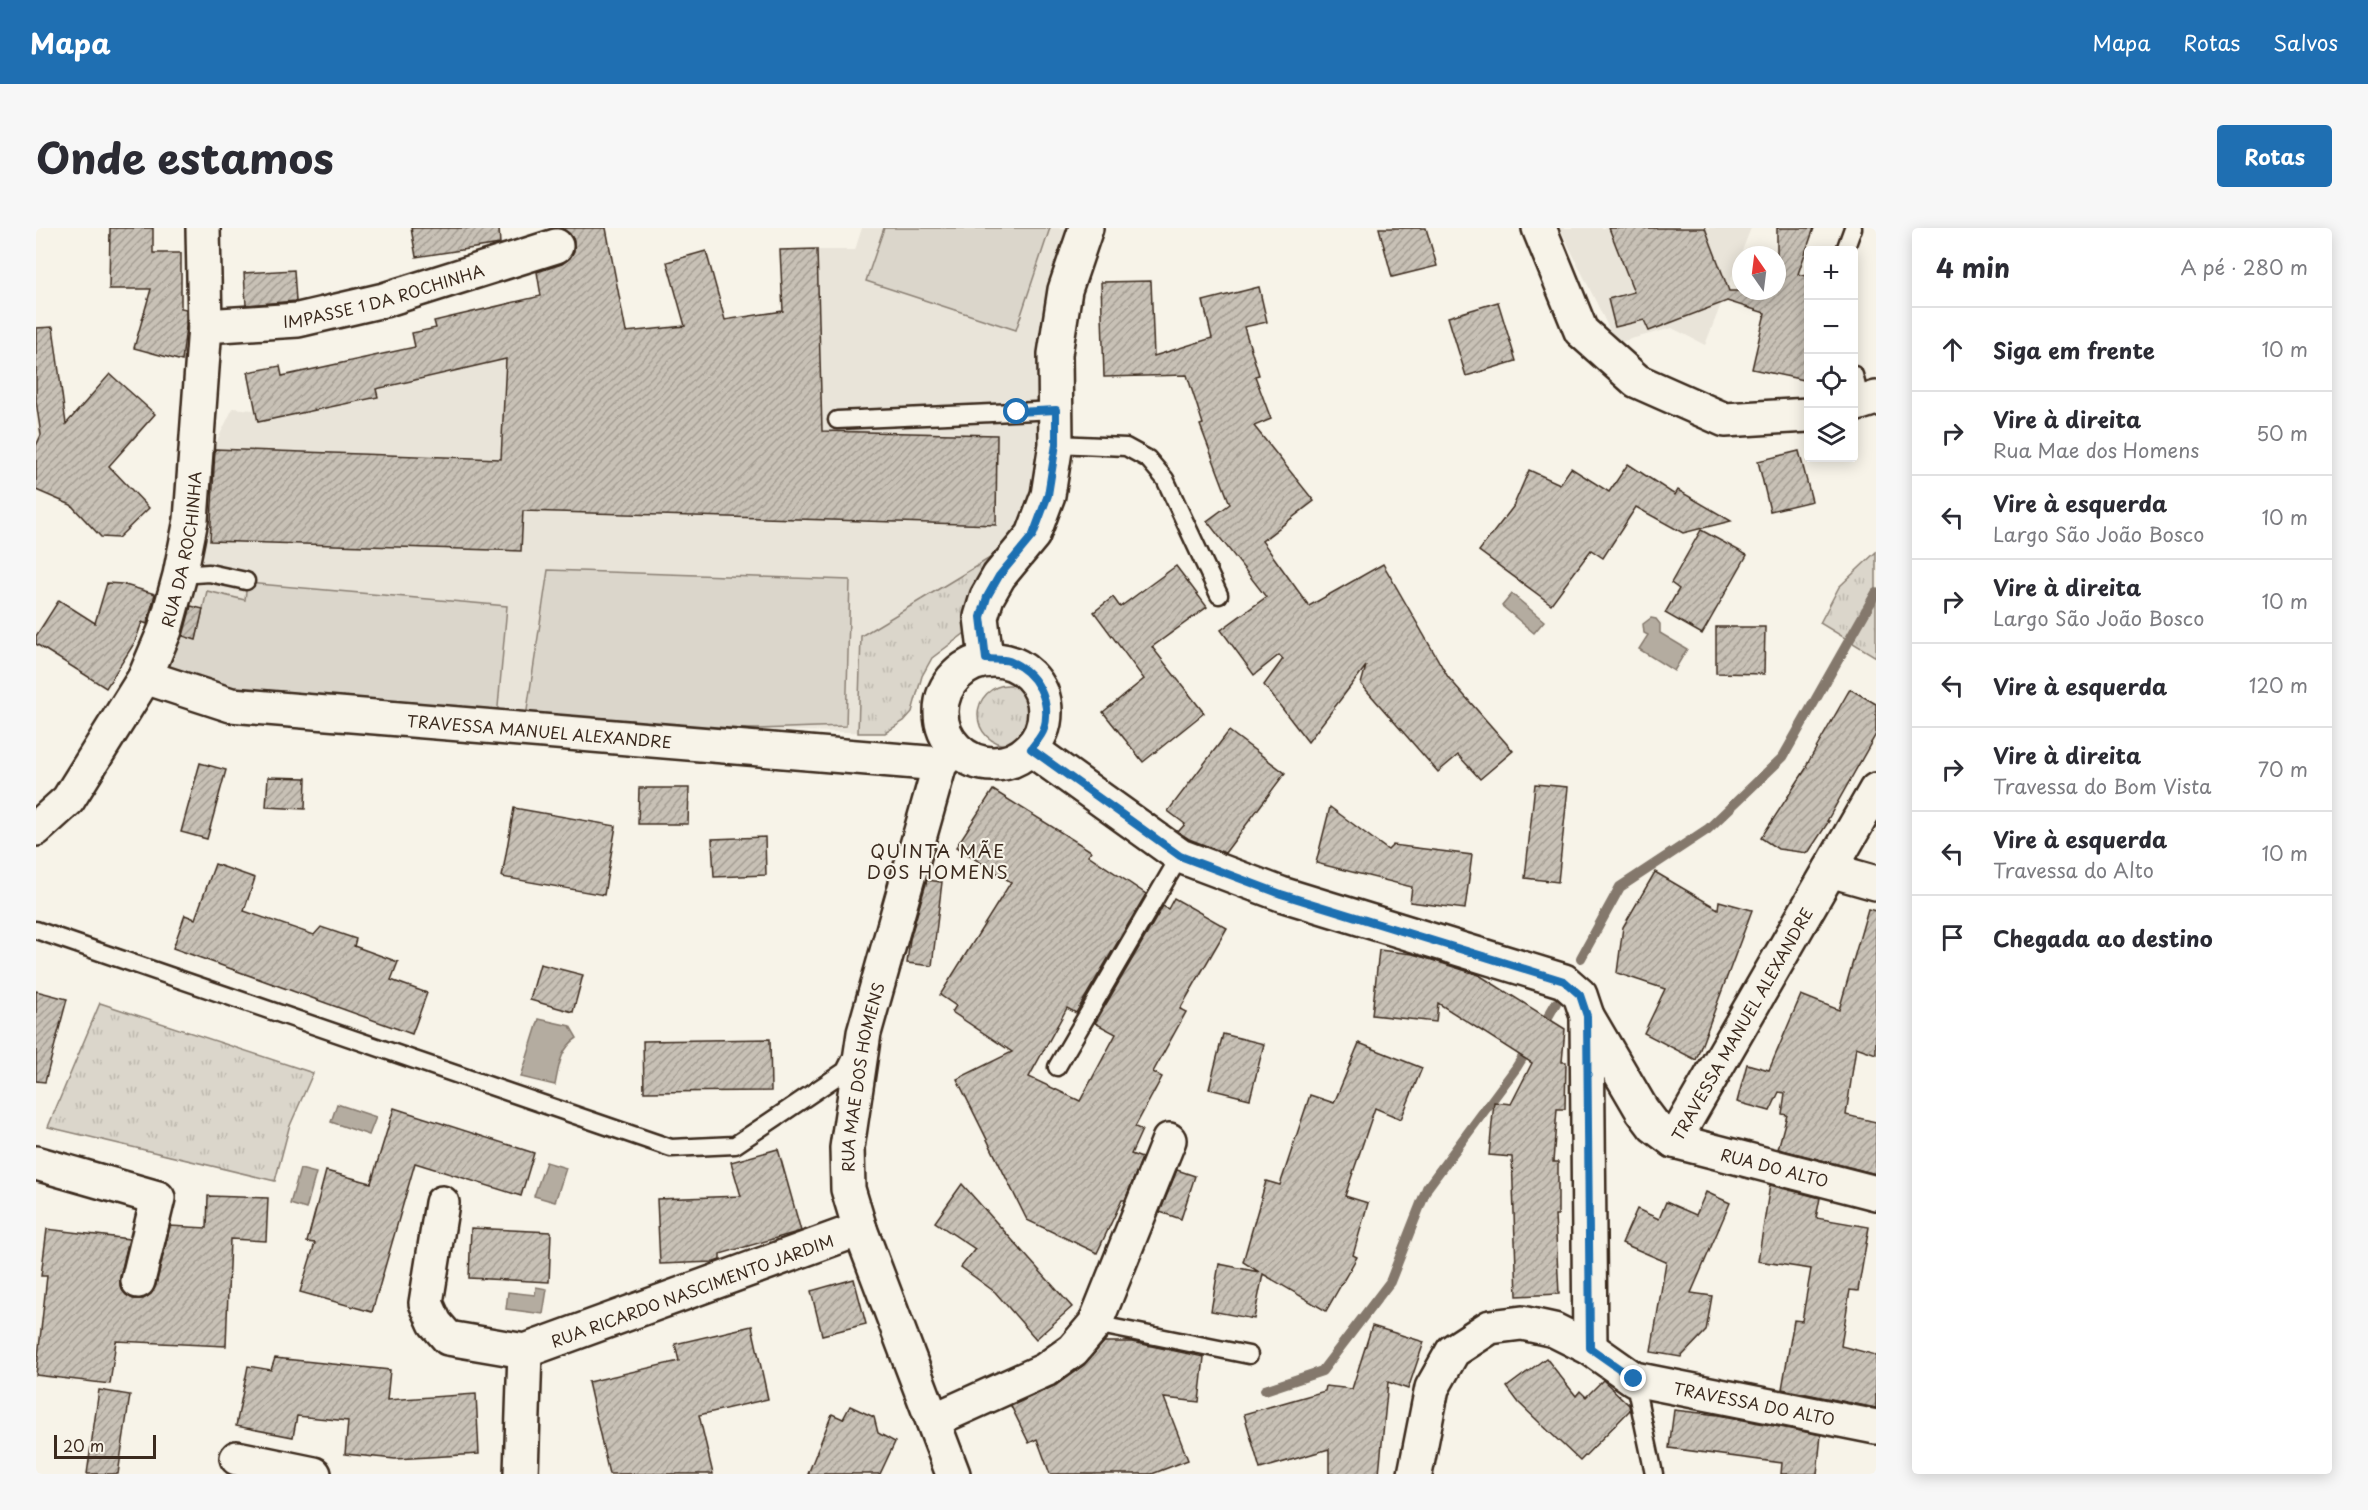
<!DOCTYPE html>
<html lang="pt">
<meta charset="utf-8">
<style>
:root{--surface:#fff;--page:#f7f7f7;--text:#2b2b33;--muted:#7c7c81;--line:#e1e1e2;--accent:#1f6fb2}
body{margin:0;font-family:"Playpen Sans",sans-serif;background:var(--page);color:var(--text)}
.controls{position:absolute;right:18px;top:18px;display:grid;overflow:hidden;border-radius:6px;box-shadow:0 3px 15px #0003}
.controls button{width:54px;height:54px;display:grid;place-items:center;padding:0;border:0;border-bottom:2px solid var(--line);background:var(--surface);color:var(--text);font:30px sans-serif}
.compass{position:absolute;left:1696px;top:18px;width:54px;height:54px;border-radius:50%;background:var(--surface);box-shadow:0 3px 15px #0003;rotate:346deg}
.scale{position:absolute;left:18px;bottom:15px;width:102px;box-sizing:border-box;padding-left:6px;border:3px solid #3b2a1e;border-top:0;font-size:16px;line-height:21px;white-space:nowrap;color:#3b2a1e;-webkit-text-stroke:4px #f7f3e8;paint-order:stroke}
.stop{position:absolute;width:18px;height:18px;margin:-14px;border:4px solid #1f6fb2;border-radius:50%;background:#fff}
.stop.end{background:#1f6fb2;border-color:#fff;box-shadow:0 2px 6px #0008}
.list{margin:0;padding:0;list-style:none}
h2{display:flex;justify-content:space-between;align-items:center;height:78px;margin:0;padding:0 24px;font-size:26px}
h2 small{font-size:20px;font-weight:400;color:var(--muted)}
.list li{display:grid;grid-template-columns:39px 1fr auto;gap:18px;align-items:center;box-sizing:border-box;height:84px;padding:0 24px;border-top:2px solid var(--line)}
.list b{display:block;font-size:22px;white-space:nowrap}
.list p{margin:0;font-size:20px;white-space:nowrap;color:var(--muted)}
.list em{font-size:20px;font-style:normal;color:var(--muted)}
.icon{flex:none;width:33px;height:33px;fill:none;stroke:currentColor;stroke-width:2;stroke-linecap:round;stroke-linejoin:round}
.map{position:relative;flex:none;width:1840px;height:1246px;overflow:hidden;border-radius:6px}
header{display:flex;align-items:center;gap:36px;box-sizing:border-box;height:84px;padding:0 30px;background:var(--accent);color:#fff}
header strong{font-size:28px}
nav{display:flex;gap:33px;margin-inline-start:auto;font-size:21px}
.intro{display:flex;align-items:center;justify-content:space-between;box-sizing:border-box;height:144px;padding:0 36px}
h1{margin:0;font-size:42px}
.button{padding:15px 27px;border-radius:6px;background:var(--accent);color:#fff;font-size:21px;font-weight:700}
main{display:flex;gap:36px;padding:0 36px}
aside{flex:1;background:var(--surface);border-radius:6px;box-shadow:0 3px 15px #0003}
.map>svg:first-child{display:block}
.built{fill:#e9e4d9}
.grass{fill:url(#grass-tufts);stroke:#8b8074;stroke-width:1.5}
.park{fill:#dbd6cb;stroke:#8b8074;stroke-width:1.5}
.water{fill:#b4aca0;stroke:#84786c;stroke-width:1.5}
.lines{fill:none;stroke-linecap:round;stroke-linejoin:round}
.stream{stroke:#84786c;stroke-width:10}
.building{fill:url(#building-hatch);stroke:#3b2a1e;stroke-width:1.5}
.service-casing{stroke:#3b2a1e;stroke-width:21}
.minor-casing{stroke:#3b2a1e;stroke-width:38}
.tertiary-casing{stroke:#3b2a1e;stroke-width:38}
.service{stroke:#f7f3e8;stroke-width:16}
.minor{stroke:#f7f3e8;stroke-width:33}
.tertiary{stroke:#f7f3e8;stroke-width:33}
.route{stroke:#1f6fb2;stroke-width:8}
.labels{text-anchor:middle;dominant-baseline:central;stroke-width:4.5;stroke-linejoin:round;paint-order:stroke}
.street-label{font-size:16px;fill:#3b2a1e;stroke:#f7f3e8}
.neighbourhood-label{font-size:18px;letter-spacing:1.5px;fill:#3b2a1e;stroke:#f7f3e8}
</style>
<header>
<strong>Mapa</strong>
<nav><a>Mapa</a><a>Rotas</a><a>Salvos</a></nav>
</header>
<div class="intro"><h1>Onde estamos</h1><a class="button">Rotas</a></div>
<main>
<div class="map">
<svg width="1840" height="1246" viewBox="0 0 1840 1246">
<defs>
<pattern id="grass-tufts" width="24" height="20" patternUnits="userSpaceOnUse" patternTransform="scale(1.5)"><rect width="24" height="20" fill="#dbd6cb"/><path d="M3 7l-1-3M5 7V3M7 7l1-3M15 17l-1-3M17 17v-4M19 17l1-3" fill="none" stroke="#bdb8ae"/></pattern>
<pattern id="building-hatch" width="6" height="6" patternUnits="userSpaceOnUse" patternTransform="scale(1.5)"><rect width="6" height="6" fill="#c8c1b6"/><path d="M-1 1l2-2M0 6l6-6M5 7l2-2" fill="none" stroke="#a49d93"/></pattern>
</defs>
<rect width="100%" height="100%" fill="#f7f3e8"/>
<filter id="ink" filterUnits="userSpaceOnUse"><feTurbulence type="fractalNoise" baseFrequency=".0167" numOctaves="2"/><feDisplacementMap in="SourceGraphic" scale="12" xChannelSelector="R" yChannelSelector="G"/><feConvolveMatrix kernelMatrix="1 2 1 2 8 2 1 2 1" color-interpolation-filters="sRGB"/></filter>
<g filter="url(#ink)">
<g class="built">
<path d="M826,0H1057L1002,256L966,330L914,416L896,430L886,448L876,484L868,493L849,505L581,499L201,466L136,404L163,304L177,221L197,180L238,184L569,106L747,83L744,22H819Z"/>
<path d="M1524,0H1715L1669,117L1636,100L1580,115Z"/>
</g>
<g class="grass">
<path d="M1840,324V429L1784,395L1803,359Z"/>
<path d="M954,330L933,402L896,430L886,448L876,484L868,493L849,505H822L825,408Z"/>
<circle cx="972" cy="487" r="30"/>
<path d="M64,775L277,845L253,900L239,953L12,899Z"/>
</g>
<g class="park">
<path d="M848,0H1014L980,102L830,53Z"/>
<path d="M512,342L814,352L810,498L721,501L581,499L490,489Z"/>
<path d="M211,355L471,378L461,490L201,466L133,447L130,436L136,404L160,411L171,363L209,372Z"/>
</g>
<g class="water">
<path d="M1476,366L1508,393L1498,405L1466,378Z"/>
<path d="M1615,390L1620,391L1624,396V405L1651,421L1638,443L1603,421L1612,407L1608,405L1607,396Z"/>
<path d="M503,791L534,798L541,810C524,821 523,838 519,857L485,849Z"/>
<path d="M301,876L340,889L333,907L295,894Z"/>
<path d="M510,934L530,940L519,974L498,968Z"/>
<path d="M264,941L280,945L270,981L254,976Z"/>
<path d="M500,1059L511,1061L507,1086L470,1081L472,1064L499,1067Z"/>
</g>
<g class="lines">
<g class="stream">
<path d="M1545,730L1584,659L1672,601L1747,529L1840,365"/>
<path d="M1505,801L1520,775"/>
<path d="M1229,1162L1286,1143L1354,1054L1391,960L1480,840L1493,819"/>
</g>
</g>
<g class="building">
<path d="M74,0H117V25H145V80L150,81V98L146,133L98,120L115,61H73Z"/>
<path d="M375,0H463L464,16L380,29Z"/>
<path d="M525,0H570L590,104L649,98L631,34L670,23L689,92L747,83L744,22L781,21L786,203L961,207L960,297L487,283L485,323L174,313L179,221L465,231L470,131L340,161L342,169L222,194L212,144L244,138L246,148L379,119L376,105L400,100L398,93L505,68L501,44L526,36L534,30L538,23V12L533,5Z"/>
<path d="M1343,0H1390L1401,38L1356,49Z"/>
<path d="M1573,0H1669L1693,63H1741V0H1778L1762,46L1773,49V153L1716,141L1729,85L1691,73L1613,103L1608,92L1579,99L1572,71L1598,64Z"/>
<path d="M258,42L260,73L210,77L208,45Z"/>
<path d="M1115,53L1118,128L1176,110L1167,73L1223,59L1231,94L1208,99L1223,147L1219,148L1235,191L1218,198L1278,273L1226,313L1273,378L1347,336L1412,449L1477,523L1444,551L1422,527L1402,544L1325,456L1330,438L1272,514L1228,457L1247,431L1243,427L1218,447L1185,402L1230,369L1171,293L1194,276L1164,197L1167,196L1151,147L1068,149L1065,54Z"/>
<path d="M1462,74L1480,133L1430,148L1412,89Z"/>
<path d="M17,99L30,196L74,146L119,186L73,238L113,280L82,310L65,309L35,277L0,262V218L5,207L0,173V100Z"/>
<path d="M1763,223L1776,273L1734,283L1722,233Z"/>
<path d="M1592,236L1639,267L1642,262L1695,293L1647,305L1600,279L1567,330L1555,322L1515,376L1443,323L1477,279L1493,242L1524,256L1535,240L1573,264Z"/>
<path d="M1665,302L1711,327L1666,406L1629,385L1643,361L1635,355Z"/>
<path d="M1140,338L1171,379L1116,419L1168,485L1107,534L1067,484L1108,451L1058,384L1077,369L1084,379Z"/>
<path d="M71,355L86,356L119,366L111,396L106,394L99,414L70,460L0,416V408L23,372L59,395Z"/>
<path d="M155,378L167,381L160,412L147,408Z"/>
<path d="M1680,399H1729L1728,446L1680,445Z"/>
<path d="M1814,461L1840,476V506L1791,593H1793L1772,625L1742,621L1725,610L1771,539L1770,538Z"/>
<path d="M1193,503L1249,545L1189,625L1153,611L1142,604L1149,596L1132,583Z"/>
<path d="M164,535L190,542L171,611L145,604Z"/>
<path d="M232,549L270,550L269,581L230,579Z"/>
<path d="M1499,556L1532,559L1522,654L1489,650Z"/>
<path d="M603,560H653L652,596H602Z"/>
<path d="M957,562L1055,623L1052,627L1110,666L1040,785L1031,780L993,849L1044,873L1080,806L1059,795L1127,678L1132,681L1138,670L1191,700L1144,781L1150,784L1117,844L1126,849L1099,899L1106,902L1095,926L1106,930L1089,972H1086L1061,1025L991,992L921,851L976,824L916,784L920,778L904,767L975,654L920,619Z"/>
<path d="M1294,579L1352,622L1357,617L1436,627L1429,681L1374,674L1376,659L1280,635Z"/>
<path d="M478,580L580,598L568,667L466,649Z"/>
<path d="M729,609L730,647L678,649L676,611Z"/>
<path d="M179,636L219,650L208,683L278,707L285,699L320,711L318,718L362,734L355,752L391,765L376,806L137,720L149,687L159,691Z"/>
<path d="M1619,644L1682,681L1683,673L1716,682L1660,832L1608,805L1629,761L1581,745L1587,699Z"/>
<path d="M891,652L906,654L896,738L871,735L874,711Z"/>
<path d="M1832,681L1840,683V826L1820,819L1810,887L1840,894V946L1742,921L1751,887L1746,886L1749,865L1743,864L1734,883L1701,874L1711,836L1733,842L1765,767L1803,782Z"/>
<path d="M1343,722L1377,726L1443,747L1529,801L1526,834H1530L1529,881H1521L1517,934H1522V987H1519L1523,1066L1481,1068L1476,929L1453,927L1458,874L1475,876L1496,835L1402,775L1400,794L1336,787Z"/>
<path d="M504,736L547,747L537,784L494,772Z"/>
<path d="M0,763L31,771L9,854L0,853Z"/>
<path d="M1187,806L1228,816L1214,871L1173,861Z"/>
<path d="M734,811L735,863L608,864L607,813Z"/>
<path d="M1323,815L1386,840L1365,891L1339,880L1309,968L1332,975L1317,1027L1321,1029L1290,1083L1227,1046L1218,1091L1175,1083L1183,1036L1223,1044L1207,1034L1230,953L1244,957L1274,867L1298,875Z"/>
<path d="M358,880L498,925L485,968L379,935L336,1084L264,1064L279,1015L271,1014L290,943L335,955Z"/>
<path d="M742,921L765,1003L684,1026V1032L678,1034L624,1036L621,971L705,968L695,934Z"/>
<path d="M1141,942L1159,948L1145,991L1124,984Z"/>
<path d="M926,956L1036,1079L1000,1111L959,1064L925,1039L939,1021L899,994Z"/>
<path d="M1734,957L1784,970L1780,990L1833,999L1822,1063L1814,1062L1805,1118L1840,1127V1180L1746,1161L1758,1092L1766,1093L1775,1041L1722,1033Z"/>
<path d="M1670,964L1694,975L1655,1065L1676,1068L1670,1103L1645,1129L1615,1124L1630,1034L1586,1015L1601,981L1623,991L1630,974L1660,987Z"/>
<path d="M172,968L232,970L230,1013L194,1011L190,1118L80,1113L74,1156L0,1147L11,1048H5L11,1001L93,1011L84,1049V1058L90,1067L97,1071H107L115,1066L120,1057L134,998L171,1000Z"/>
<path d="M435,1000L515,1004L513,1054L433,1050Z"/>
<path d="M818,1051L830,1096L786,1107L775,1063Z"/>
<path d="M716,1098L732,1171L663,1187L677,1246H573L552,1154L643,1133L639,1116Z"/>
<path d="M1336,1098L1388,1114L1372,1161L1352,1154L1343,1246H1293V1221L1224,1241L1208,1186L1289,1163L1290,1158L1316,1161Z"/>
<path d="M1068,1114H1096L1168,1129L1163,1174L1128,1170L1152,1232L1116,1246H1014L1001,1211L993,1215L975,1178L1020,1157L1048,1137Z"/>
<path d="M239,1130L354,1142L351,1172L440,1166L443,1226L359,1231L309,1226L312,1193L261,1188L257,1209L200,1198L212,1138L235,1142Z"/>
<path d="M1510,1130L1540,1168L1544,1163L1550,1169L1567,1152L1593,1177L1594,1182L1544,1233L1483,1175L1471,1159Z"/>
<path d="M63,1162L94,1167L82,1246H51Z"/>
<path d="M814,1178L838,1189L842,1205L859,1214L844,1246H772L796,1186L807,1191Z"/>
<path d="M1638,1182L1682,1187L1785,1207L1781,1246H1745L1746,1235L1633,1220Z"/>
</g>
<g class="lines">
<g class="service-casing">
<g id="service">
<path d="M1809,22L1817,0"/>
<path d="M1818,147L1825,174"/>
<path d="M801,192L1020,182"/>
<path d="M1020,216L1090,219L1112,231L1129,251L1183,367"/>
<path d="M144,347L173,345L210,353"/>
<path d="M0,702L635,920L699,917L809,843L817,827"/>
<path d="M1021,839L1144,628"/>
<path d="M1059,1096L1213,1127"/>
<path d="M1598,1151L1618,1246"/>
</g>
</g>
<g class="minor-casing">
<g id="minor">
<path id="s1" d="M169,98L262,92L348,72L520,18"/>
<path d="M950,431L945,389L951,369L963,348L997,307L1012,267L1020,216L1019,126L1029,62L1050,0"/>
<path id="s2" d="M109,449L195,477L904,536"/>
<path d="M1794,642L1840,655"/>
<path d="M1551,788L1554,1120"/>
<path id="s3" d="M1638,913L1840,965"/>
<path d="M0,935L122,970L102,1053"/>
<path id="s4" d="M406,975L390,1075L399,1095L412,1110L489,1123L824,1001"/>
<path d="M898,1192L1009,1142L1037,1122L1059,1096L1133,912"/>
<path d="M201,1230L278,1246"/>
<path d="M485,1246L489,1123"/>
<path id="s5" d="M1379,1246L1396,1160L1417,1123L1454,1099L1486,1095L1518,1102L1554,1120L1598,1151L1840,1199"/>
</g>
</g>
<g class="tertiary-casing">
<g id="tertiary">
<path d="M1503,0L1545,103L1601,153L1689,192L1772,187"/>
<path d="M1818,177L1840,170"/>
<circle cx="957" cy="484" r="52"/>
<path id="s6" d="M995,521L1144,628L1245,666L1528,753L1544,767L1551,788L1606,882L1618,898L1638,913L1840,562"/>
<path id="s7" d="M0,601L32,572L109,449L129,402L144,347L155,292L169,98L167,0"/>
<path id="s8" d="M917,1246L824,1001L812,961L811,920L828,805L904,536L918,521"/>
</g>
</g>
<use href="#service" class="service"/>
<use href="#minor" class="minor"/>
<use href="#tertiary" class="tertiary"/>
</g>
</g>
<g class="lines" filter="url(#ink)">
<path class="route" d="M981,184L1020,182V216L1012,267L997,307L963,348L951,369L945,389L950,431C957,432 966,431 973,433C1001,444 1016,473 1008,501C1006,508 999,515 995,521L1144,628L1245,666L1528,753L1544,767L1551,788L1554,1120L1598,1151"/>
</g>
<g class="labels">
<g class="street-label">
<text stroke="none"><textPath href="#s1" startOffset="182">IMPASSE 1 DA ROCHINHA</textPath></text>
<text stroke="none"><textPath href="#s7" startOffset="322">RUA DA ROCHINHA</textPath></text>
<text stroke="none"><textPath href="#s2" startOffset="400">TRAVESSA MANUEL ALEXANDRE</textPath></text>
<text stroke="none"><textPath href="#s6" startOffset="920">TRAVESSA MANUEL ALEXANDRE</textPath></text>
<text stroke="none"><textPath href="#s8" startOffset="417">RUA MAE DOS HOMENS</textPath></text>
<text stroke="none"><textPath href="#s3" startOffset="104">RUA DO ALTO</textPath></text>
<text stroke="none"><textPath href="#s4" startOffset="399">RUA RICARDO NASCIMENTO JARDIM</textPath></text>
<text stroke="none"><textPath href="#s5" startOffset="456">TRAVESSA DO ALTO</textPath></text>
</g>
<g class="neighbourhood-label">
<text x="902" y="622">QUINTA MÃE<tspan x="902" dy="21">DOS HOMENS</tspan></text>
</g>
</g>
</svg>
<div class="controls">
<button>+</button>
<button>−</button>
<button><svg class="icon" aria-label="locate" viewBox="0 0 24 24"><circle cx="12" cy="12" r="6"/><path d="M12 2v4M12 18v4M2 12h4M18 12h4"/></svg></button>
<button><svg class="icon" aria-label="layers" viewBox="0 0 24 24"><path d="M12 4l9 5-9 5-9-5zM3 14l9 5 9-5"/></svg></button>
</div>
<svg class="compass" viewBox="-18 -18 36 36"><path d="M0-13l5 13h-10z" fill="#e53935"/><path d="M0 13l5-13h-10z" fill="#7c7c81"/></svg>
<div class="scale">20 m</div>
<div class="stop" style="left:981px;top:184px"></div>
<div class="stop end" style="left:1598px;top:1151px"></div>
</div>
<aside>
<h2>4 min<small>A pé · 280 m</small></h2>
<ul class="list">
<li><svg class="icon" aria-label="ahead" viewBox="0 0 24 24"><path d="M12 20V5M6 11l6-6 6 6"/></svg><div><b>Siga em frente</b></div><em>10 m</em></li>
<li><svg class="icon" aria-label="right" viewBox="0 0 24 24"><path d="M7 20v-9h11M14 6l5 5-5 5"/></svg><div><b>Vire à direita</b><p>Rua Mae dos Homens</p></div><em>50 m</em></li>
<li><svg class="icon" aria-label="left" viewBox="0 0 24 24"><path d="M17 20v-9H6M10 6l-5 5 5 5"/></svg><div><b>Vire à esquerda</b><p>Largo São João Bosco</p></div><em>10 m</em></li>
<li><svg class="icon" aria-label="right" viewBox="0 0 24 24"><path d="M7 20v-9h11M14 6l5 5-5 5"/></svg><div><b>Vire à direita</b><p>Largo São João Bosco</p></div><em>10 m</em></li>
<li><svg class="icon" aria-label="left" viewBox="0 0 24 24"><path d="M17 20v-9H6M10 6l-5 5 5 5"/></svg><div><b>Vire à esquerda</b></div><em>120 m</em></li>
<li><svg class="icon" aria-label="right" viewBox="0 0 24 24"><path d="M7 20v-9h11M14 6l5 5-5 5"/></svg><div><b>Vire à direita</b><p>Travessa do Bom Vista</p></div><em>70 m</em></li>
<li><svg class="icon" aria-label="left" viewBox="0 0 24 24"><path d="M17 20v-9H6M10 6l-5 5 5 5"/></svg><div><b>Vire à esquerda</b><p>Travessa do Alto</p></div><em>10 m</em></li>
<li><svg class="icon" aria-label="arrive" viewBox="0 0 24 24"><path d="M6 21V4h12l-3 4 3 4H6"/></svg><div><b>Chegada ao destino</b></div></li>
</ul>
</aside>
</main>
